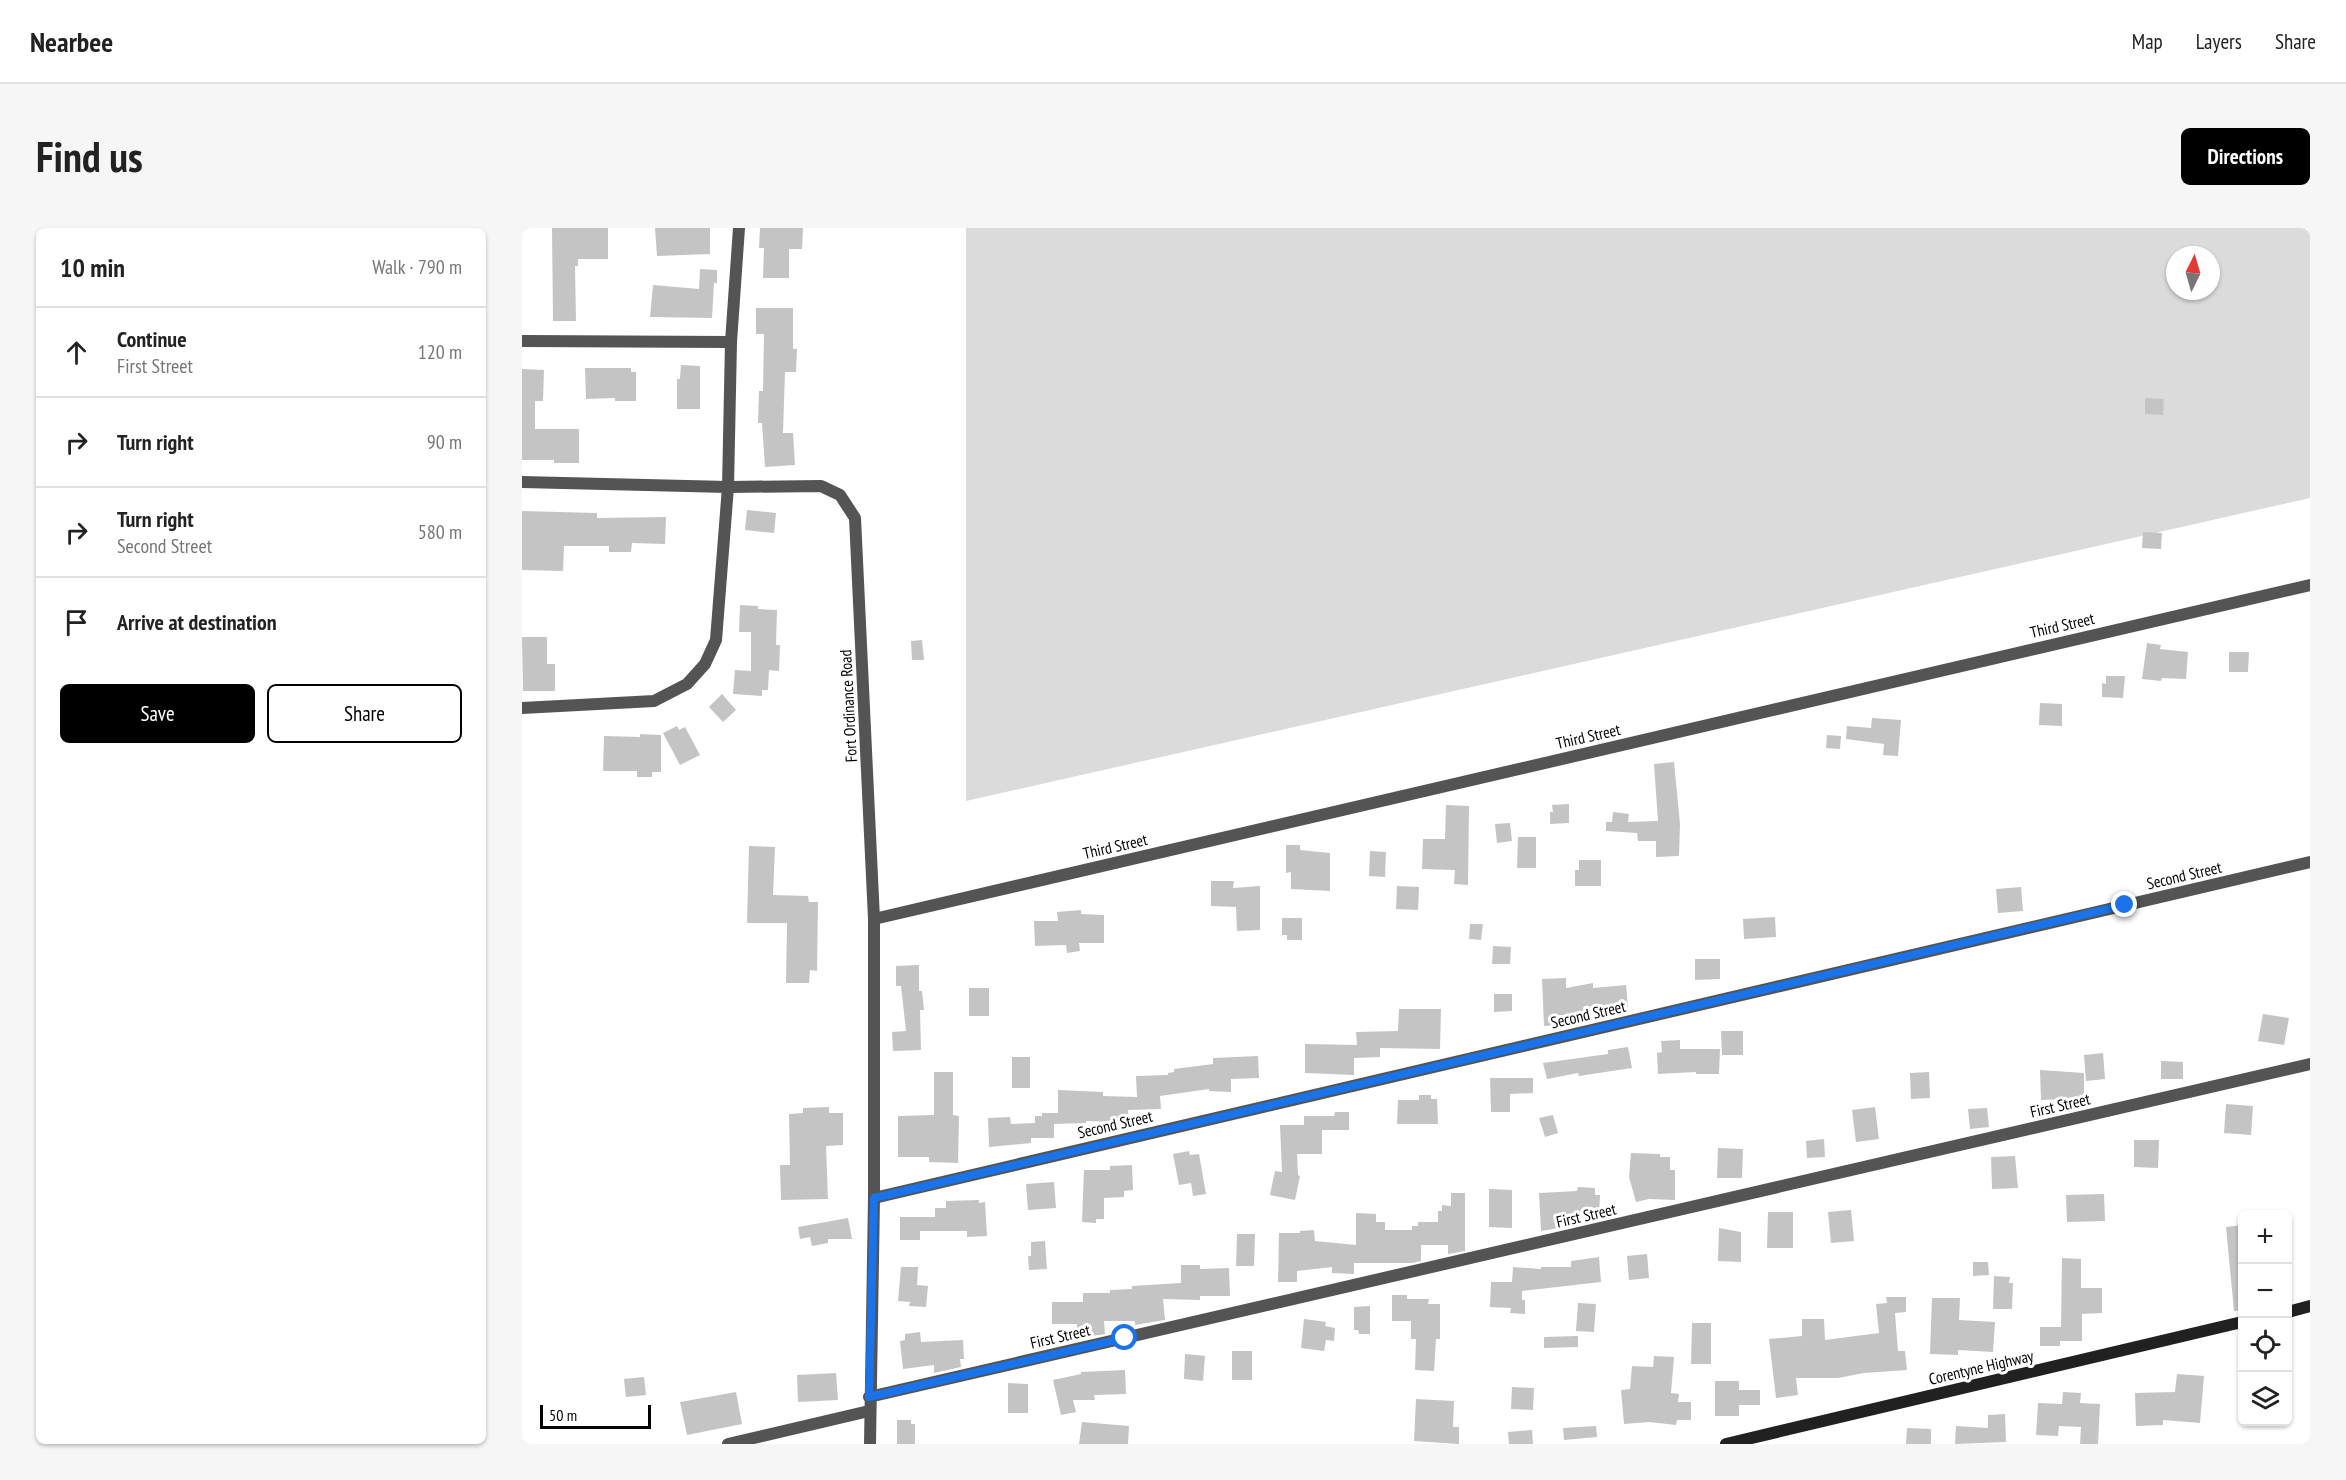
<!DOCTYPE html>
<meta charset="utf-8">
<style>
:root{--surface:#fff;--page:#f6f6f6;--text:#222;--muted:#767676;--line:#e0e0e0;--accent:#000}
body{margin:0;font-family:"PT Sans Narrow",sans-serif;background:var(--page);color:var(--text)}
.controls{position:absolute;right:18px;bottom:18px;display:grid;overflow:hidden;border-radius:9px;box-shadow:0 2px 4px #0004}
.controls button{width:54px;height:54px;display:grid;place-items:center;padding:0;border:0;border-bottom:2px solid var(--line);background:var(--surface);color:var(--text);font:30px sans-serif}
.compass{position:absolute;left:1644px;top:18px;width:54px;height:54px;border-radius:50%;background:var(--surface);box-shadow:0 2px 4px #0004;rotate:5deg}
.scale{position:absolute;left:18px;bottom:15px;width:111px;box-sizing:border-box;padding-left:6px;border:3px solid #000;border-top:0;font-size:16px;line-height:21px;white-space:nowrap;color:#000;-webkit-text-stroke:4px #fff;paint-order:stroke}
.stop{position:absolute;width:18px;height:18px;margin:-14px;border:4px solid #1a73e8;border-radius:50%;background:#fff}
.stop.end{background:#1a73e8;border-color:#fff;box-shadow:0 2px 6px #0008}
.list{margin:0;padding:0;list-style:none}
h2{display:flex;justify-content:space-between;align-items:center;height:78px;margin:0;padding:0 24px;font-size:26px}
h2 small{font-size:20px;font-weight:400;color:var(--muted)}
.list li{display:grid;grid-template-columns:39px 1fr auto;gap:18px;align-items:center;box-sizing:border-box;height:90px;padding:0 24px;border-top:2px solid var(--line)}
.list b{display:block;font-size:22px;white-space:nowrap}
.list p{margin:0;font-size:20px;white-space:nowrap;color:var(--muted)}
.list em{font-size:20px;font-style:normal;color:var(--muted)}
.actions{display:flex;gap:12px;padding:18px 24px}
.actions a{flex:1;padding:14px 0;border:2px solid var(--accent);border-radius:9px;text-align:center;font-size:21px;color:var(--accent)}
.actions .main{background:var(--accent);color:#fff}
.icon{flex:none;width:33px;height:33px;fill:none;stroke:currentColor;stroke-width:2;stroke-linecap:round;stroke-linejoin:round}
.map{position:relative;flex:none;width:1788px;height:1216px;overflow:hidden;border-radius:9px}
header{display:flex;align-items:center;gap:36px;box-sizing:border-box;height:84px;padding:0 30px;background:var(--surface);border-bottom:2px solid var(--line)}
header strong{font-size:28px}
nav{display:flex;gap:33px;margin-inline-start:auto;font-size:21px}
.intro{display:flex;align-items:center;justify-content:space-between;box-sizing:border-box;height:144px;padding:0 36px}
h1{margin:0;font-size:42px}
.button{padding:15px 27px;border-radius:9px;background:var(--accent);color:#fff;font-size:21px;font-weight:700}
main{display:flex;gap:36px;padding:0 36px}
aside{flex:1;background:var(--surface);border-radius:9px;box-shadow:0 2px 4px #0004}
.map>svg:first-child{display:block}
.green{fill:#dbdbdb;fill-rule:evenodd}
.building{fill:#c4c4c4}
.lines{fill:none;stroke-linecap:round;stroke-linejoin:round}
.minor{stroke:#545454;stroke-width:12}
.secondary{stroke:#212121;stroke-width:12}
.route{stroke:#1a73e8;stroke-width:8}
.labels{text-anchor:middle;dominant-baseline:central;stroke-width:6;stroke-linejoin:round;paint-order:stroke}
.street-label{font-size:16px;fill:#000;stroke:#fff}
</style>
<header>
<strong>Nearbee</strong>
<nav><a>Map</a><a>Layers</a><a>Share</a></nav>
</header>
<div class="intro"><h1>Find us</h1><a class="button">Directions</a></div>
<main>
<aside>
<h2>10 min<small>Walk · 790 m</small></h2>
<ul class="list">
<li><svg class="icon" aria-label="ahead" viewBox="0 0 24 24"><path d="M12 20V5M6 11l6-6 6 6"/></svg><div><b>Continue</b><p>First Street</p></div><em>120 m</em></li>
<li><svg class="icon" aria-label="right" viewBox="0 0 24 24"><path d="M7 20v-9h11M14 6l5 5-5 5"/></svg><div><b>Turn right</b></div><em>90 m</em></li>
<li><svg class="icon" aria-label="right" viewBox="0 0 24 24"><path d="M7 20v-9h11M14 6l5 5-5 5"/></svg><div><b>Turn right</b><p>Second Street</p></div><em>580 m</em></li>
<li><svg class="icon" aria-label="arrive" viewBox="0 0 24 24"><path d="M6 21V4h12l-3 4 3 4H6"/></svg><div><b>Arrive at destination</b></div></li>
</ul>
<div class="actions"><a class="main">Save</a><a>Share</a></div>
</aside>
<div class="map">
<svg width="1788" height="1216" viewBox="0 0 1788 1216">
<rect width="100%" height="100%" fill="#fff"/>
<path class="green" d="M444,0H1788V270L444,573ZM1653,27H1689V63H1653Z"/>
<g class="building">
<path d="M30,0H86V31H56V38H53L54,93H31Z"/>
<path d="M133,0H188V26L135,28Z"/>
<path d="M238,0H281L280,21H267V50H241L242,20H237Z"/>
<path d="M178,41L195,42V55H192L190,90L128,89L131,57L177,61Z"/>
<path d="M234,80H271V121H275L274,144H263L261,205H271L273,237L243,239L240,195H236L237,163H241L242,106H234Z"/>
<path d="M159,137L178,138V181H155V151H158Z"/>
<path d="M63,140H109V144H114V173H93V170L64,171Z"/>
<path d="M0,141L22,142L21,173H13V201H57V235H32V232H0Z"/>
<path d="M1623,170L1642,171L1641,187L1623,186Z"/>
<path d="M225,282L254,285L252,305L223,302Z"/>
<path d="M0,283L75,285V290L144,289L143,316L110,315L109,324H87V318H42L41,343L0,342Z"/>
<path d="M1621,304L1640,305L1639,321L1620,320Z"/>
<path d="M218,377L236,378V381L255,382L254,417H258L257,443L247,442L246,462H240V468L211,466L213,442L229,443V404H217Z"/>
<path d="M0,409H25V436H33V463H1Z"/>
<path d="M400,412L402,432H390L389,413Z"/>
<path d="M1625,415L1639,417L1638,421L1666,424L1664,451L1640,450L1639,453L1620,451Z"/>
<path d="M1707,424H1727L1726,444H1707Z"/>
<path d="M1584,448H1603L1601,470L1580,469V455L1584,456Z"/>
<path d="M200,466L214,482L201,494L187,479Z"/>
<path d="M1518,475L1540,476V498L1517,497Z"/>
<path d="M1350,490L1379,492L1376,528L1361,527L1362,516L1324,511L1325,498L1349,500Z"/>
<path d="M155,498L157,502L163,499L178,527L158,537L141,505Z"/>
<path d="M118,506L139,507V544H130V549H115V543H81L82,508L118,509Z"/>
<path d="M1305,507L1319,508L1318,521L1304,520Z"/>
<path d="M1152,534L1158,596L1157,628L1134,629V613H1116L1115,605L1084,603V594H1090L1091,584L1107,586L1106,594L1136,593L1132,536Z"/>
<path d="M1047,576V595L1028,596V584H1031L1030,577Z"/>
<path d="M924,577L947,578L946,657L932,656L933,642L900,641L901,611H923Z"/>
<path d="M988,595L990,613L975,615L973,596Z"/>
<path d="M996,609H1014V640H995Z"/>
<path d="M764,617H778V622L808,625V663L769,661V644L764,645Z"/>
<path d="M227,618L253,619L251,667L286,668L287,674H296L295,743L288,742L287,755H264L265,695H225Z"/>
<path d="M848,623L864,624L863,649L847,648Z"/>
<path d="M1057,632H1079V658H1053V642H1057Z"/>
<path d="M689,653H712L711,660L738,658V702L715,703L714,679L689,678Z"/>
<path d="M875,658L897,659L896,682L874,681Z"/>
<path d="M1499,659L1501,683L1476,685L1474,661Z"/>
<path d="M559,682V686L582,687V715H557L558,723L545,725L544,717L513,718L512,693H536L535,684Z"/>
<path d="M1253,689L1254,709L1222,711L1221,691Z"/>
<path d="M760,690H780V712H765V707H760Z"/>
<path d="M948,696H961L959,712L947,711Z"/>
<path d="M971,718L989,719L988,736H970Z"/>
<path d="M1173,731H1198V751L1173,752Z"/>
<path d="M397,737V763H400L402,782H398L399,822L371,823L370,804L384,803L379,758H374V738Z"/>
<path d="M1044,750V760L1071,755V760L1104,757L1106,779L1075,782L1076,784L1046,789V797L1022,798L1020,751Z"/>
<rect x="447" y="760" width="20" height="28"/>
<path d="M972,766H990V783L972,784Z"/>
<path d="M877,781H919L918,821L858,820V829L832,830V847L783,845V816L835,817L834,804L876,803Z"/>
<path d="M1741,786L1767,790L1762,817L1736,813Z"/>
<path d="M1199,803H1221V827H1200Z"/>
<path d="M1158,812V821H1198L1197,846H1174V844L1136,846L1135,825L1140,824L1139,813Z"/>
<path d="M1106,819L1110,840L1057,848L1056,845L1025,851L1021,835L1086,826V822Z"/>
<path d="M1581,825L1583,851L1564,853L1562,827Z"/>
<path d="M736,828L737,850L709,851V864L687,863V861L638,868L639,881L606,882V894L564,893V895L532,896V910H509V915L467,919L466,890L488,889L489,896L513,895V888H520V885H536V862L581,864V868L615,869L614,848L646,847V845L652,844V841L691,836V830Z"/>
<rect x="490" y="829" width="18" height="31"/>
<path d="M1639,833L1661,834V851H1639Z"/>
<path d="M1518,842L1562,845V875H1543V871L1519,872Z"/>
<path d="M412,844H431V887L437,888L436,935L407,934V929H376V888L412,887Z"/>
<path d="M1407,844L1408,870L1389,871L1388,845Z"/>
<path d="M968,850H1011V865L988,866V884H969Z"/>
<path d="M897,867H909V871H915L916,896H875L876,872H897Z"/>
<path d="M1704,876L1731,878L1729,907L1702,905Z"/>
<path d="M307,879V885H321V917L304,918L306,971L259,972L258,937H268L267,886L281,885V880Z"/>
<path d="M1353,879L1357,911L1334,914L1330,882Z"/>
<path d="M1465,880L1467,899L1448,901L1446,881Z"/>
<path d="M813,884H827V902H800V926H775L776,947L778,948L773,972L748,967L753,943L760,944L758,897H782V888H812Z"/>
<path d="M1031,887L1036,905L1023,909L1017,890Z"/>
<path d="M1302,911L1303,929L1285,930L1284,913Z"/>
<path d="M1612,912H1637L1636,940L1612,939Z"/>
<path d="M1196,920L1221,921L1220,950H1195Z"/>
<path d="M667,923L668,927L677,926L684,966L671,968L669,955L657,957L651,926Z"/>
<path d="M1109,925L1138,926V929H1148V942H1153V972L1127,971L1114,974L1107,949Z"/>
<path d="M1493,928L1496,960L1470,961L1469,929Z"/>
<path d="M610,937L611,962L602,963V969L582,970V991H574V995L560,994L562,942H588V938Z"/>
<path d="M532,954L534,980L506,982L504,956Z"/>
<path d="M1056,959L1073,960V967H1078L1077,988L1048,987L1049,998L1019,1003L1017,965L1055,963Z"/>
<path d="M967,961L990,962V1000L967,999Z"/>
<path d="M929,965H943V1023L926,1026V1017H899V1033L890,1035H832V1046L810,1045V1039L775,1043V1054H756L757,1005H778V1003L792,1002L793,1013L834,1017V985L854,986V994H863V1002H890V998H896V994H916V983H920V977L929,978Z"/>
<path d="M1582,966L1583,993L1545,994L1544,967Z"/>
<path d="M457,972V975L463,974L465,1008L445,1009V1003H398V1012H378V989H413V980H424V973Z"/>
<path d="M1329,982L1332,1013L1309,1015L1306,984Z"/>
<path d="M1246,984H1271V1020H1245Z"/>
<path d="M326,990L330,1011H306V1015L290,1018L288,1009L278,1011L276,999Z"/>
<path d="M1720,997V1082L1712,1083L1704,999Z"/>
<path d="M1197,1000L1219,1004V1034L1196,1033Z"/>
<path d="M715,1006H733L732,1038H714Z"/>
<path d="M523,1013L525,1041L507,1042L506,1028H509V1014Z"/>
<path d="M1125,1026L1127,1050L1107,1052L1105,1028Z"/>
<path d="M1077,1029L1079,1054L1000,1063V1072H1003V1086L988,1085L989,1080L968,1079L969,1054H990L991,1039L1019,1041V1039H1049V1033Z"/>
<path d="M1540,1030L1559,1031V1060H1580V1085L1560,1086V1113H1538V1118H1518V1099H1539Z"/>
<path d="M1451,1034H1466L1467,1047L1451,1048Z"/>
<path d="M659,1037H678V1041L707,1040L708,1068H678V1072L641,1071L643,1092L613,1097V1093H582L583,1106L578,1107L562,1108V1103L555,1104V1096H530V1074H561V1065H588V1062L610,1061V1058L659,1055Z"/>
<path d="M379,1039H396L395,1057L406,1058L404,1079L387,1078L388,1074L376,1073Z"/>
<path d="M1472,1048L1488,1049L1487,1055H1491L1490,1081H1471Z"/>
<path d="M870,1067H885V1071H907L906,1076H918V1111H914L912,1143L893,1142L894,1111H889V1093H870Z"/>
<path d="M1364,1069H1384V1084L1373,1085L1376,1123H1383L1385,1142L1342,1145L1316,1150H1274L1276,1167L1254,1170L1247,1111L1280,1108V1091H1302L1303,1112L1357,1105L1354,1076L1365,1075Z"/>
<path d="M1410,1070H1438L1437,1092L1473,1094L1471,1124L1436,1122V1127L1408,1126Z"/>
<path d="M1056,1075L1074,1076L1072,1104L1054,1103Z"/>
<path d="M848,1078V1106H837L836,1102H832V1079Z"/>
<path d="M782,1091L804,1094L803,1098L813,1100L812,1113L804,1112L802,1123L779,1120Z"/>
<path d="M1170,1095H1189V1136H1169Z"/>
<path d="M398,1104L399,1114L441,1112L442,1131H438L439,1139L412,1145V1137L381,1141L378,1113L383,1112V1106Z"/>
<path d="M1056,1108V1119L1022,1120V1109Z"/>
<rect x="710" y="1123" width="20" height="29"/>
<path d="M663,1126L683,1128L681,1153L662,1151Z"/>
<path d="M1132,1128L1152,1129L1149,1165L1157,1166L1156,1174H1169V1192H1155L1154,1197L1127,1194L1102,1196L1099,1162L1108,1161L1110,1138L1131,1139Z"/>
<path d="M603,1142L604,1166L572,1167L573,1172H551L554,1184L539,1187L531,1152L559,1146V1144Z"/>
<path d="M314,1145L316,1172L276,1174L275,1147Z"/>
<path d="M1655,1146L1682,1148L1678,1195L1641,1192V1197L1614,1198L1613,1165L1653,1164Z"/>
<path d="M122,1149L124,1167L104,1169L102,1151Z"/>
<path d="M1193,1153H1217V1162H1238V1177H1217V1188H1193Z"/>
<path d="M486,1155L506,1156V1185H486Z"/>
<path d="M990,1159L1012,1160L1011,1182L989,1181Z"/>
<path d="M214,1164L220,1196L165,1207L158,1174Z"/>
<path d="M1541,1164L1559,1165L1558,1175L1578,1176L1576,1216H1558L1559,1199L1537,1198L1536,1208L1514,1207L1516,1175L1540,1176Z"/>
<path d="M894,1171L932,1173L931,1199H937V1216L892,1213Z"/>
<path d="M1483,1186L1484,1214L1433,1216L1434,1198L1466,1200V1187Z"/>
<path d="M375,1192H389V1196H393V1216H375Z"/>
<path d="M560,1194L607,1198L606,1216H557Z"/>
<path d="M1074,1198L1075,1209L1042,1212L1041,1200Z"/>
<path d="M1385,1200L1409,1201V1216H1384Z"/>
<path d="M1010,1202L1011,1216H987L986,1204Z"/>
</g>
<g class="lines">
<g class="minor">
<path d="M0,113L209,114"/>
<path d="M0,254L206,259L299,258L318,267L333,290L352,691V970L348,1216"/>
<path d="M0,480L132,473L165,456L183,436L194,412L206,259L209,114L217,0"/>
<path d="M352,691L1788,357"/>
<path d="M352,970L1788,634"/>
<path d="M347,1169L1788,836"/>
<path d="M206,1216L347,1183"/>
</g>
<g class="secondary">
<path d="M1766,1084L1788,1078"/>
<path d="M1204,1216L1720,1094"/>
</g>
</g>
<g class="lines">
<path class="route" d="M603,1110L347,1169L352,970L1603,677"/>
</g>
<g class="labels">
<g class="street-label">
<text transform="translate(1540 397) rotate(-13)">Third Street</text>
<text transform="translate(326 478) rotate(-93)">Fort Ordinance Road</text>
<text transform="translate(1066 508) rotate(-13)">Third Street</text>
<text transform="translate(593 618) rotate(-13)">Third Street</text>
<text transform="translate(1662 647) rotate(-13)">Second Street</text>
<text transform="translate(1066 786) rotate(-13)">Second Street</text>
<text transform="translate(1538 877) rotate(-13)">First Street</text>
<text transform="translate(593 896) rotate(-13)">Second Street</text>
<text transform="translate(1064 987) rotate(-13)">First Street</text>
<text transform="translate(538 1108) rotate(-13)">First Street</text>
<text transform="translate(1459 1139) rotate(-13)">Corentyne Highway</text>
</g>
</g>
</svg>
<div class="controls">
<button>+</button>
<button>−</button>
<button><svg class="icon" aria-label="locate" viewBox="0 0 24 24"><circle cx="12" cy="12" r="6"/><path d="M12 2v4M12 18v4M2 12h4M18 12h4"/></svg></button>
<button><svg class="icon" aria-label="layers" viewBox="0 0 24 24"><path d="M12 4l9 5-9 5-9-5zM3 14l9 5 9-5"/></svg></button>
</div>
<svg class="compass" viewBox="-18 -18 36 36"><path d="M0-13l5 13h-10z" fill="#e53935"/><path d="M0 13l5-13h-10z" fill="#767676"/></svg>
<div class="scale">50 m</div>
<div class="stop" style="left:603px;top:1110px"></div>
<div class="stop end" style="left:1603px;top:677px"></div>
</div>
</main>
